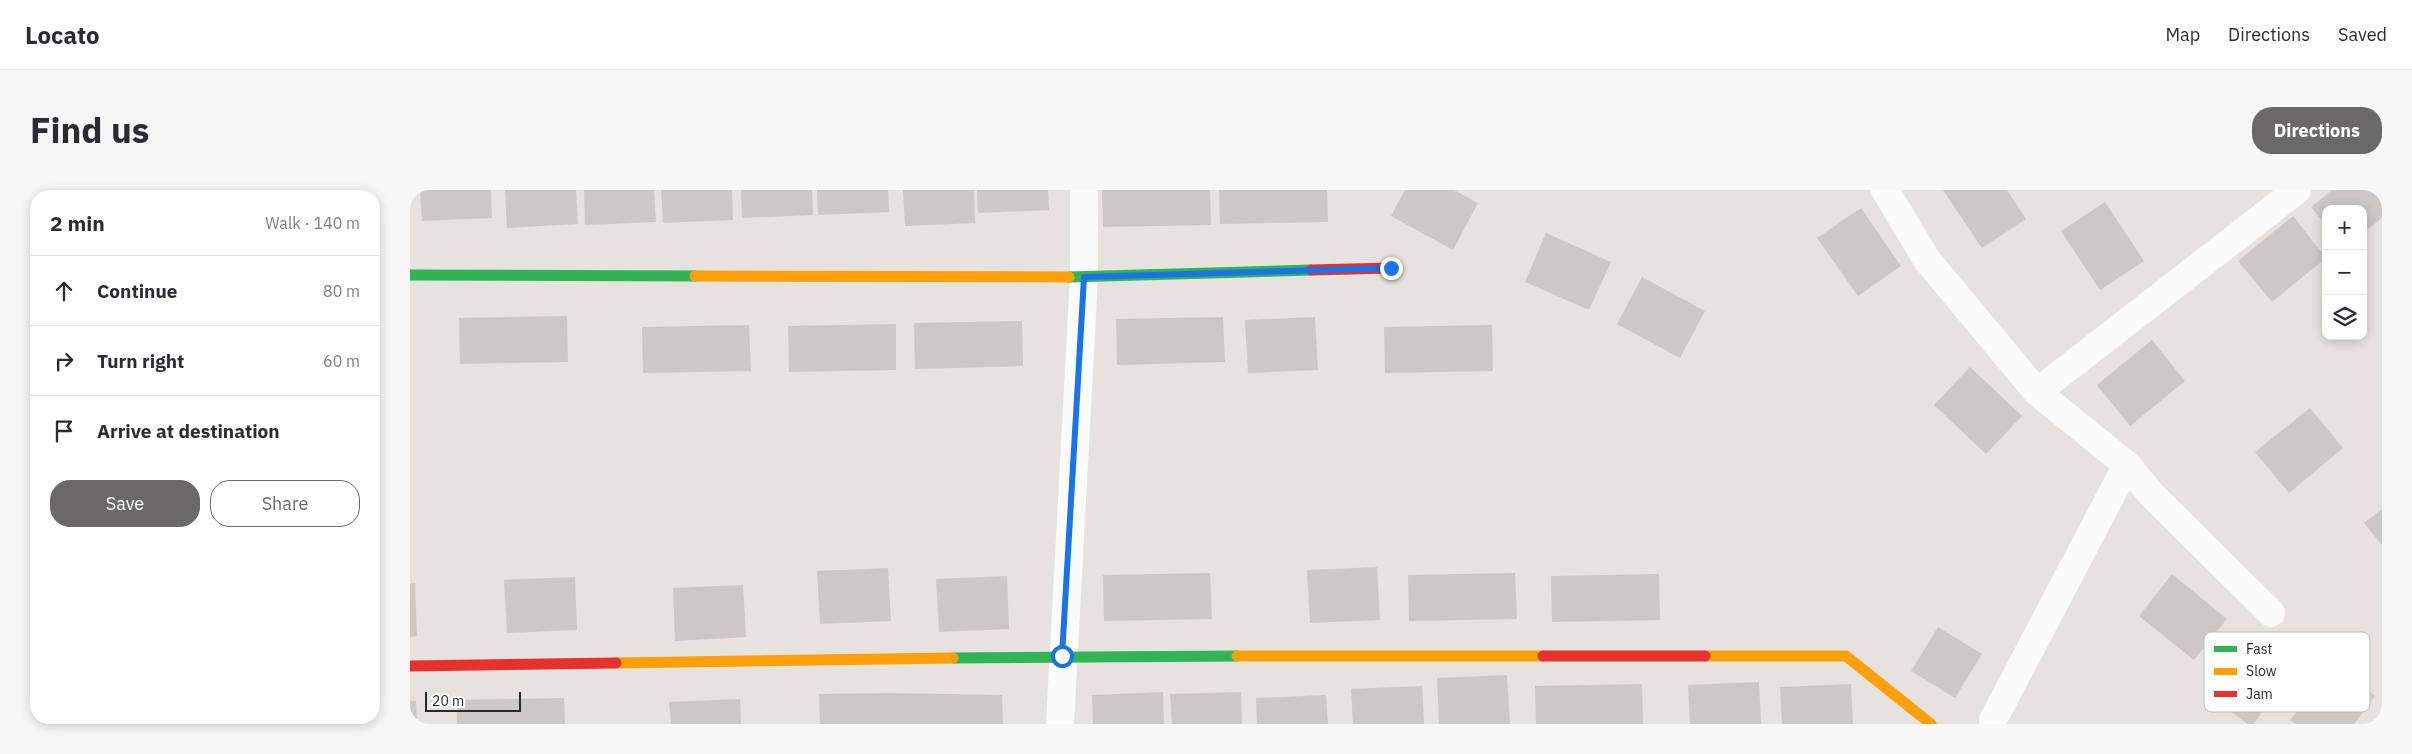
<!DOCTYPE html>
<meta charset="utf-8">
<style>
:root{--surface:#fff;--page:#f7f7f7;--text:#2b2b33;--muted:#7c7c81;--line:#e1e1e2;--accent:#6a6968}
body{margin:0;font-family:"IBM Plex Sans",sans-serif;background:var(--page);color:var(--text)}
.controls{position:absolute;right:15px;top:15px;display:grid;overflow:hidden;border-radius:10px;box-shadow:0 2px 12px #0003}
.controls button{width:45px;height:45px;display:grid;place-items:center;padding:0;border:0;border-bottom:1px solid var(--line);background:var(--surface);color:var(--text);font:25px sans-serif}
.scale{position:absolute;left:15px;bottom:12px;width:96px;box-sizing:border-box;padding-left:5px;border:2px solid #282828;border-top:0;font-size:14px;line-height:18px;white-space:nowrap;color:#282828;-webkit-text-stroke:4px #fff;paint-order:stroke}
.stop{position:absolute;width:15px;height:15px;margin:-11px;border:4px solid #1a73e8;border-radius:50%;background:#fff}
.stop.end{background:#1a73e8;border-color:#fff;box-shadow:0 1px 5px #0008}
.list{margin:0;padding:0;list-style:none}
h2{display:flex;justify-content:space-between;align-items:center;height:65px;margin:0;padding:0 20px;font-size:21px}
h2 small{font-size:16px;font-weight:400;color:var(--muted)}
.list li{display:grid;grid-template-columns:32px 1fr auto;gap:15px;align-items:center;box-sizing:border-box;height:70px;padding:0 20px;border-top:1px solid var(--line)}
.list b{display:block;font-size:19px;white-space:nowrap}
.list em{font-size:16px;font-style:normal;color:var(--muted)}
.actions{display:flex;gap:10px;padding:15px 20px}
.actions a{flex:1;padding:11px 0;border:1px solid var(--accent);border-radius:20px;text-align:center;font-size:18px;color:var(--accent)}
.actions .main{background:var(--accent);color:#fff}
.icon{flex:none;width:28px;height:28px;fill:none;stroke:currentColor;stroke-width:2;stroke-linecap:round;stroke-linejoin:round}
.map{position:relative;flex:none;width:1972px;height:534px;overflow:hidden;border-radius:20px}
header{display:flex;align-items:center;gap:30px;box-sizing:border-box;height:70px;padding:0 25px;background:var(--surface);border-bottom:1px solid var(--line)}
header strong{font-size:24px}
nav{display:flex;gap:28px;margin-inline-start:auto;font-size:18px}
.intro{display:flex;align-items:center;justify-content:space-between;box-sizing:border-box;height:120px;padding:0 30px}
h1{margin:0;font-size:35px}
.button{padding:12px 22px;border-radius:20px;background:var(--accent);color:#fff;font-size:18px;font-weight:700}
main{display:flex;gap:30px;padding:0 30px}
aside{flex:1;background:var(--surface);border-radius:20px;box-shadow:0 2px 12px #0003}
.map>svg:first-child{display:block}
.building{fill:#cbc8c5}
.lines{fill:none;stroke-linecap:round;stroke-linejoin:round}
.street{stroke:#fbfbfa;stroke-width:28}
.fast{stroke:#30b455;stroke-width:11}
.slow{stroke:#ff9f0a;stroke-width:11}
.jam{stroke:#e5322d;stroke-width:11}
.route{stroke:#1a73e8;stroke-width:6}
.key{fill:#fff;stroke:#bebebe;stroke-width:1}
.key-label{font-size:14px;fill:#282828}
</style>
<header>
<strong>Locato</strong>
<nav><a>Map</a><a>Directions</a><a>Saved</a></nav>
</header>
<div class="intro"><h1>Find us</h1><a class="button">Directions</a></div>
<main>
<aside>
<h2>2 min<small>Walk · 140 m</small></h2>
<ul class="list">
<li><svg class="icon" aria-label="ahead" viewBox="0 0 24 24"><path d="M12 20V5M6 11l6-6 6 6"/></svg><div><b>Continue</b></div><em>80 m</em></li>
<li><svg class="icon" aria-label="right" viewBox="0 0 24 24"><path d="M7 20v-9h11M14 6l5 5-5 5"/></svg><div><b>Turn right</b></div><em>60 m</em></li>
<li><svg class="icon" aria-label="arrive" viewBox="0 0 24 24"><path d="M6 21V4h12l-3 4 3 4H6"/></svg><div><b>Arrive at destination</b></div></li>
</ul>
<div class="actions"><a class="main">Save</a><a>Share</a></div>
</aside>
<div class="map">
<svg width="1972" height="534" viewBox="0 0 1972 534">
<rect width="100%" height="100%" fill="#e6e2de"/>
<g class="building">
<path d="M10,0H81L82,28L12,31Z"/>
<path d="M95,0H166L168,34L97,38Z"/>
<path d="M174,0H244L246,32L175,35Z"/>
<path d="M251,0H322L323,30L253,33Z"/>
<path d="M331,0H402L403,25L332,28Z"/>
<path d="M407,0H478L479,22L408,25Z"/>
<path d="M493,0H564L565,33L495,36Z"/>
<path d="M567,0H638L639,20L568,23Z"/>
<path d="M692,0H800L801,35L693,37Z"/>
<path d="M809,0H917L918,32L810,34Z"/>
<path d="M995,0H1044L1068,13L1043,60L981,26Z"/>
<path d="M1533,0H1597L1616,29L1572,58Z"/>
<path d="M1922,0H1972V28L1953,43V19H1916V35L1901,17Z"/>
<path d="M1695,12L1734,71L1690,100L1651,41Z"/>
<path d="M1451,18L1491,76L1448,106L1407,48Z"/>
<path d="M1883,26L1916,68L1862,112L1828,71Z"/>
<path d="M1136,43L1201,72L1179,120L1115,92Z"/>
<path d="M1232,87L1295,121L1270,168L1207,134Z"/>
<path d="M157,126L158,172L50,174L49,128Z"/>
<path d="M813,127L815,172L707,175L706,129Z"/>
<path d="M905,127L908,180L838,183L835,130Z"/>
<path d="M612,131L613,176L505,179L504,133Z"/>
<path d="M486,134V180L379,182L378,136Z"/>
<path d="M339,135L341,181L233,183L232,137Z"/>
<path d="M1082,135L1083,181L975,183L974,137Z"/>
<path d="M1742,150L1775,191L1720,236L1687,195Z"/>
<path d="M1560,177L1612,226L1576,264L1524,215Z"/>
<path d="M1900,218L1933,258L1879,303L1845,262Z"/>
<path d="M1972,319V355L1954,333Z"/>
<path d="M967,377L970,430L900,433L897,380Z"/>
<path d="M478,378L481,431L410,434L407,381Z"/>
<path d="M800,383L802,429L694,431L693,385Z"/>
<path d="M1105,383L1107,429L999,431L998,385Z"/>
<path d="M1249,384L1250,430L1142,432L1141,386Z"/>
<path d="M1762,384L1817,429L1784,470L1729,426Z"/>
<path d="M597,386L599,439L529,442L526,389Z"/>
<path d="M165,387L167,440L97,443L94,390Z"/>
<path d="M5,393L7,446L0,447V394Z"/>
<path d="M333,395L336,447L265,451L263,398Z"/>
<path d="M1528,437L1572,464L1545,508L1501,481Z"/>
<path d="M1852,442L1889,467L1844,534H1838L1805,511Z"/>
<path d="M1924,474L1965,506L1944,534H1886L1880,530Z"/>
<path d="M1097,485L1100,534H1029L1027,488Z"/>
<path d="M1349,492L1351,534H1280L1278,495Z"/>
<path d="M1232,494L1233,534H1126L1125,496Z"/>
<path d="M1441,494L1443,534H1372L1370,497Z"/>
<path d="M1012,496L1014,534H943L941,499Z"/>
<path d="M753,502L754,534H683L682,505Z"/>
<path d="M831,502L832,534H762L760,504Z"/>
<path d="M478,503L592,505L593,534H410L409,504Z"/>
<path d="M916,505L918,534H847L846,508Z"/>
<path d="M154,508L155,534H47V510Z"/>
<path d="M330,509L331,534H261L259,512Z"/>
<path d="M0,511H6L7,534H0Z"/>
</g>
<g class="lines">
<g class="street">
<path d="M1475,0L1517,70L1627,202L1717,275L1741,304L1861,423"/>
<path d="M1627,202L1887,0"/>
<path d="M1583,530L1717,275"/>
<path d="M650,534L674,87V0"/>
</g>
<g class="fast">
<path d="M0,85L285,86"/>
<path d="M659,87L901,80"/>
<path d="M543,468L827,466"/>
</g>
<g class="slow">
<path d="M285,86L659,87"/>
<path d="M827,466H1133"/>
<path d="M1295,466H1436L1521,534"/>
<path d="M206,473L543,468"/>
</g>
<g class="jam">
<path d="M901,80L981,78"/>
<path d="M1133,466H1295"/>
<path d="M0,476L206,473"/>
</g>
</g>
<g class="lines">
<path class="route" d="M652,466L674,87L981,78"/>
</g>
<rect x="1794" y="442" width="166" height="80" rx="8" class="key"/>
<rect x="1804" y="456" width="23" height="6" fill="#30b455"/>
<rect x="1804" y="478" width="23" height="7" fill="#ff9f0a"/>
<rect x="1804" y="501" width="23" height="6" fill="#e5322d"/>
<g class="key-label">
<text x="1836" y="464">Fast</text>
<text x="1836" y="486">Slow</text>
<text x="1836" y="509">Jam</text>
</g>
</svg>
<div class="controls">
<button>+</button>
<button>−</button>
<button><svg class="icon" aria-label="layers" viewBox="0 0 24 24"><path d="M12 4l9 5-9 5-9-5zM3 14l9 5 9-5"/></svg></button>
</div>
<div class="scale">20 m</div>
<div class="stop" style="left:652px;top:466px"></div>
<div class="stop end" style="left:981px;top:78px"></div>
</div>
</main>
